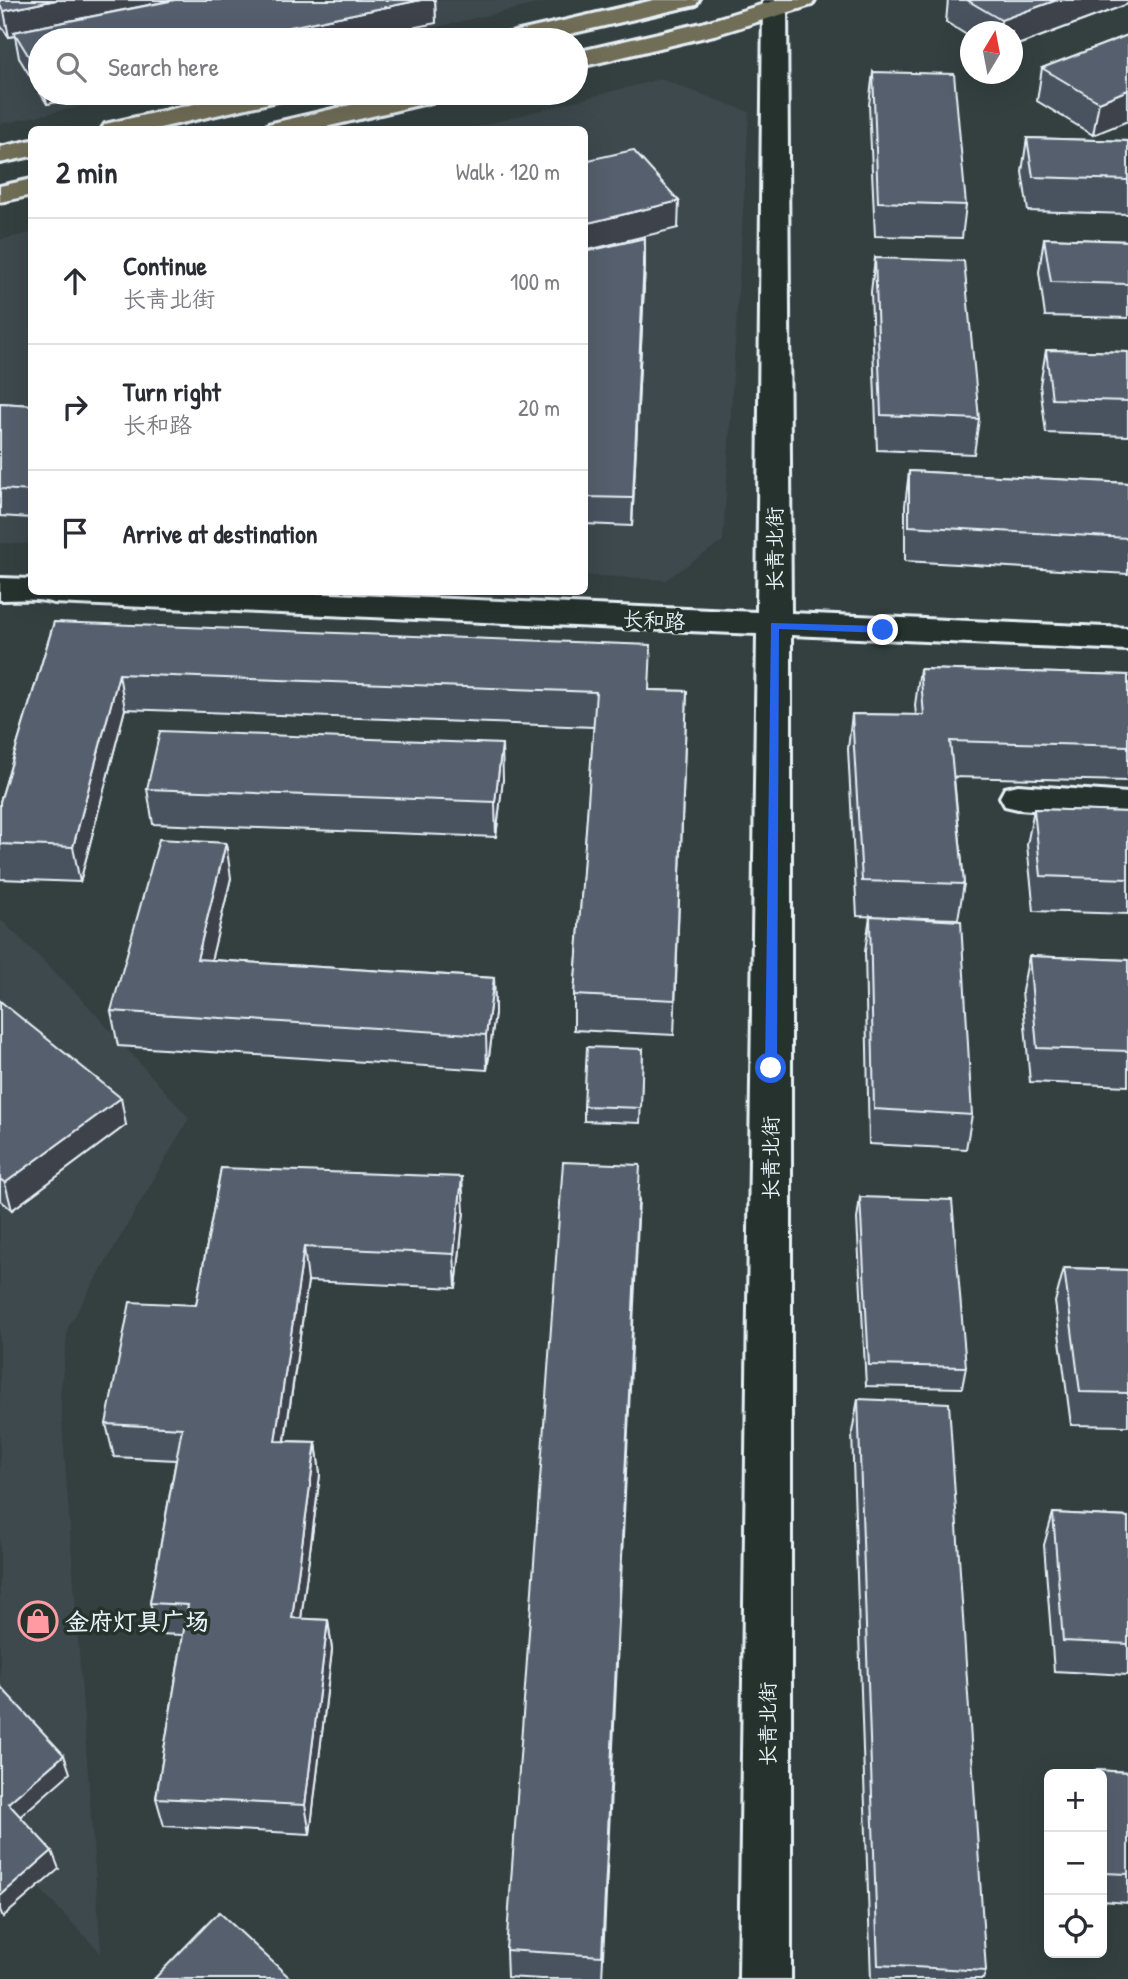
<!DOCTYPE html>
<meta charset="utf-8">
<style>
:root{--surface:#fff;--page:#f2f2f3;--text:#2b2b33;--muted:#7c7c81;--line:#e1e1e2}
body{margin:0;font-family:"Patrick Hand","LXGW WenKai TC",sans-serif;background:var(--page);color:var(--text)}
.controls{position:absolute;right:21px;bottom:21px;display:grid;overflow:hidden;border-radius:10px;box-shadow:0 7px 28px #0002}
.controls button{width:63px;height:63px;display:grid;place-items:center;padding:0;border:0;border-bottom:2px solid var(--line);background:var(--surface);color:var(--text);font:35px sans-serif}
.compass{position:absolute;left:960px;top:21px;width:63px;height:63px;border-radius:50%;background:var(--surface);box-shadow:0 7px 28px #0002;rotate:10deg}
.stop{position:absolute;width:21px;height:21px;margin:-16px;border:5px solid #2563eb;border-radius:50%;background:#fff}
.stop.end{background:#2563eb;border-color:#fff;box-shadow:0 2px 7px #0008}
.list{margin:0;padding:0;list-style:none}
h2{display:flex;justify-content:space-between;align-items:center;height:91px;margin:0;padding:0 28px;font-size:30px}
h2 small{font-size:23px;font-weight:400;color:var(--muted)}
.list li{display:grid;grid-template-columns:46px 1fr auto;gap:21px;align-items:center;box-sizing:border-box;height:126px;padding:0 28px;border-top:2px solid var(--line)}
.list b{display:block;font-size:26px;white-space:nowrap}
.list p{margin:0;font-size:23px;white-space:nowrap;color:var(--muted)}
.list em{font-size:23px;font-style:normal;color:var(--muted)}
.icon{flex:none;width:38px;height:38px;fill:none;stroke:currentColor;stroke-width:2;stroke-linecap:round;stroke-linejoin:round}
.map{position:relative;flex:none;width:1128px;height:1979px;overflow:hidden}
.search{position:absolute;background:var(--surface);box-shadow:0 7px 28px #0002;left:28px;top:28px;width:560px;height:77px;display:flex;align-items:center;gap:18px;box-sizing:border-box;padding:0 24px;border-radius:38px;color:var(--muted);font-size:26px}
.panel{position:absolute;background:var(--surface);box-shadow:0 7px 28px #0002;left:28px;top:126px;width:560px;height:469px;border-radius:10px}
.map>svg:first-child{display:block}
.built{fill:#3e494e}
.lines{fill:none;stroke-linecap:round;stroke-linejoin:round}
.minor-casing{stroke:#e8f1f8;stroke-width:6}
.major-casing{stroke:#e8f1f8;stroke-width:6}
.minor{fill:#26332d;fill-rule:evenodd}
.major{fill:#716e59;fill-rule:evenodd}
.wall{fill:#4a525e;stroke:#e8f1f8;stroke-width:2}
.shaded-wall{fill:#3c424c;stroke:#e8f1f8;stroke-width:2}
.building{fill:#565f6d;stroke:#e8f1f8;stroke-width:2}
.route{fill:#2563eb}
.labels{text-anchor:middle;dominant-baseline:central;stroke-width:7;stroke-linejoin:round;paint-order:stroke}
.street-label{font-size:21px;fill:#e8f1f8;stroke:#26332d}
.near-poi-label{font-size:24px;font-weight:bold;fill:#e8f1f8;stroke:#26332d;text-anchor:start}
</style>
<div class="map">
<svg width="1128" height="1979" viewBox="0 0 1128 1979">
<rect width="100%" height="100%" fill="#344040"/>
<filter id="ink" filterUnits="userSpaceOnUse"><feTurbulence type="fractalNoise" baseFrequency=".0143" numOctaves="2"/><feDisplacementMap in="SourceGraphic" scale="14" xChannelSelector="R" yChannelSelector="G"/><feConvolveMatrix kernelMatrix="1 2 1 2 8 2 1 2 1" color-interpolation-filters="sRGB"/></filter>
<g filter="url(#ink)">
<g class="built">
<path d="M0,0H554L380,40H40V93H142L0,124Z"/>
<path d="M660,79L749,112L723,541L665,580L585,575L584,130H465Z"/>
<path d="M31,233V544L0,543V240Z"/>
<path d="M0,919L79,996L189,1118L68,1327L60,1395L101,1953L0,1847Z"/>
</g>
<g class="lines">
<g class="minor-casing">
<g id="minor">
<path d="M763,0H787L791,613L1128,628V650L791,635V1979H739L757,634L54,603C37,598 19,600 0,600V578L32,579V592H285L757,612Z"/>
<path d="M1018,785L1128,793V817L1018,809L1005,806L1000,797L1005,788Z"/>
</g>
</g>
<g class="major-casing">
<g id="major">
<path d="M654,0H699L696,5L543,40H498L502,35Z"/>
<path d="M777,0H815L812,5L718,34L576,68V52L702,23Z"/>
<path d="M243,93H290L286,99L151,130H101L105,124Z"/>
<path d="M402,93H448L444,99L313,130H264L268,124Z"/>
<path d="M32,140V156L0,163V147Z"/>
<path d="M32,179V195L0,202V186Z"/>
</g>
</g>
<use href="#minor" class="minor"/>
<use href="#major" class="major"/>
</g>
<g class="wall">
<path d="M0,0H435L436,23L40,40V93H101L47,104L19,58L15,36L9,37L0,25Z"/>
<path d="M948,0H1128V4L1012,47V32H970V37L946,22Z"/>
<path d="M1128,35L1093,135L1037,101L1042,68Z"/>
<path d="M873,72L966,205L962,238L875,236L869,105Z"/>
<path d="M1027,138L1128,141V214L1028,211L1022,172Z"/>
<path d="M1044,238L1128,241V318L1045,316L1039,272Z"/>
<path d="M584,252L645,265L632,526L584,524Z"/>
<path d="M875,258L979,419L974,454L877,450L871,292Z"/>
<path d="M1046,350L1128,352V436L1046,433L1040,385Z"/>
<path d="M0,403L32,405V518L0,516Z"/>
<path d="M909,471L1128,483V574L905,561V506Z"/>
<path d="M54,622L650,690L687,691L674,1035L574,1030V995L594,727L125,709L80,882L0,879V802Z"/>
<path d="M920,669L1128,675V781L954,777L964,884L958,919L857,916L848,749L852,714L916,715L915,705Z"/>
<path d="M503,779L496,837L153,824L147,789Z"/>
<path d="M1034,809L1128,812V914L1034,911L1027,845Z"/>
<path d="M231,878L211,960L494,978L495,1013L487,1070L118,1046L111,1011Z"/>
<path d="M870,916L972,1115L966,1149L869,1144L865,951Z"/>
<path d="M1029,956L1128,960V1086L1030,1082L1022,991Z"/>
<path d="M0,1001L126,1125L12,1210L0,1200Z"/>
<path d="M643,1049L640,1123L584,1121V1106Z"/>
<path d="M221,1168L464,1211L456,1288L308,1281L285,1441L316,1442L320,1475L301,1619L328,1620L332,1650L310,1834L164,1826L156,1798L183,1635L158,1634L150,1603L176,1460L114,1457L106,1424L196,1305Z"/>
<path d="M860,1197L966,1367L962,1388L866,1386L857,1219Z"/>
<path d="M639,1199L602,1979H542L507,1977L506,1950Z"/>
<path d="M1064,1268L1128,1270V1426L1071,1425L1055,1302Z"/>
<path d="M858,1399L986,1971L983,1979H871L852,1432Z"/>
<path d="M1053,1513L1128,1517V1675L1054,1671L1044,1545Z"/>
<path d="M1095,1770L1128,1772V1903L1102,1901V1774H1094Z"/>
</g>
<g class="shaded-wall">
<path d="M56,0H173L14,32L15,36L9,37L4,11Z"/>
<path d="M421,0H435L436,23L352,40H226Z"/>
<path d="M1057,0H1128V4L1012,47V32H1000L1001,20Z"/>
<path d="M1128,90V121L1093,135L1099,102Z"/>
<path d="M45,93H101L47,104Z"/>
<path d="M679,201L678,228L584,251V224Z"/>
<path d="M645,238V265L632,526L633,498Z"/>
<path d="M119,674L125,709L80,882L73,847Z"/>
<path d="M502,744L503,779L496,837L495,802Z"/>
<path d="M226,843L231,878L203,994L197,959Z"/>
<path d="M494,978L495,1013L487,1070L486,1035Z"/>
<path d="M121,1098L126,1125L12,1210L5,1183Z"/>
<path d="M462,1177L464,1211L456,1288L454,1254Z"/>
<path d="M304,1247L308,1281L280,1473L275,1441Z"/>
<path d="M316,1442L320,1475L297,1649L292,1618Z"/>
<path d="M328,1620L332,1650L310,1834L305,1805Z"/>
<path d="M64,1755L70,1773L15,1821L8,1803Z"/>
<path d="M52,1851L59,1869L3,1917L0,1910V1896Z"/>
</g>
<g class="building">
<path d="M0,0H56L4,11L0,5Z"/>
<path d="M175,0H421L226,40H40V75L14,32Z"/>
<path d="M967,0H1057L1001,20Z"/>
<path d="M1128,35V90L1099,102L1042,68Z"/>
<path d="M873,72L954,74L966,205L878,202Z"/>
<path d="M1027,138L1128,141V180L1033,177Z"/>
<path d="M633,150L679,201L584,224V161Z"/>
<path d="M645,238L633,498L584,497V252Z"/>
<path d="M1044,238L1128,241V284L1051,282Z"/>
<path d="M875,258L964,261L979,419L881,415Z"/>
<path d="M1046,350L1128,352V401L1052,399Z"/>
<path d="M0,403L32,405V491L0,489Z"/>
<path d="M909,471L1128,483V538L909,526Z"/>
<path d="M54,622L651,645L649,690L687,691L675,1000L574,995L596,692L119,674L73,847L0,844V802Z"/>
<path d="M920,669L1128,675V746L950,741L964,884L862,881L852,714L924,715Z"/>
<path d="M160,731L502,744L495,802L147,789Z"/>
<path d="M1034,809L1128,812V879L1041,876Z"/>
<path d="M159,839L226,843L197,959L494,978L486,1035L111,1011Z"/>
<path d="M870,916L961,921L972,1115L874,1109Z"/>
<path d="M1029,956L1128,960V1051L1037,1048Z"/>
<path d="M0,1001L121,1098L5,1183L0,1179Z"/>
<path d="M587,1047L643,1049L641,1108L584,1106Z"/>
<path d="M563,1162L640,1165L602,1956L506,1950Z"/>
<path d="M221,1168L462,1177L454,1254L304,1247L275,1441L316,1442L292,1618L328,1620L305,1805L156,1798L188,1605L150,1603L182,1428L106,1424L130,1302L196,1305Z"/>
<path d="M860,1197L952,1200L966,1367L869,1365Z"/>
<path d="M1064,1268L1128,1270V1393L1080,1392Z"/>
<path d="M858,1399L949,1403L986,1971L878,1965Z"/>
<path d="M1053,1513L1128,1517V1644L1063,1641Z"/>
<path d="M0,1686L64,1755L8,1803L52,1851L0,1896Z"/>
<path d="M1095,1770L1128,1772V1874L1103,1873L1102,1855V1774H1096Z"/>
<path d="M219,1912L291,1979H154Z"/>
</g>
</g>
<path class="route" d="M771,623L883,626L888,630L883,633L779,629L777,1068L771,1072L765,1068Z"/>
<defs>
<g id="shop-ring" transform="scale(2.0125)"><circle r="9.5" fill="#26332d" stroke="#ff9aa2" stroke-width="1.5"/><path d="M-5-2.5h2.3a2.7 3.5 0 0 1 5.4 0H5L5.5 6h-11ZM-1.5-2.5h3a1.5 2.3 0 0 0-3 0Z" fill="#ff9aa2"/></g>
</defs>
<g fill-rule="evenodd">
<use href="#shop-ring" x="38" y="1621"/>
</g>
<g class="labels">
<g class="street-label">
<text transform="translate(774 549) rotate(-90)">长青北街</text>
<text transform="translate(654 620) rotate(3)">长和路</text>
<text transform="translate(770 1158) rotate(-90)">长青北街</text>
<text transform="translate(767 1724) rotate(-90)">长青北街</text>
</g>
<g class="near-poi-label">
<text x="65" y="1621">金府灯具广场</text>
</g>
</g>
</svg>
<div class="controls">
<button>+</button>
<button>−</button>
<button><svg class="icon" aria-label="locate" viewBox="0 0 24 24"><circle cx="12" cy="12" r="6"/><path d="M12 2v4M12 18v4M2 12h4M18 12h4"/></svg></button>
</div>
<svg class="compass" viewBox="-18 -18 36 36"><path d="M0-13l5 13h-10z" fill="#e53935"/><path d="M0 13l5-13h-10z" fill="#7c7c81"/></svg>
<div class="stop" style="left:771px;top:1068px"></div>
<div class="stop end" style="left:883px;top:630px"></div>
<div class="search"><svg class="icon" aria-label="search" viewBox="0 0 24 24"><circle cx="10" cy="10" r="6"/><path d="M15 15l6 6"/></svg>Search here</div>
<section class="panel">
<h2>2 min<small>Walk · 120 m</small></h2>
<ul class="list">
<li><svg class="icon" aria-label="ahead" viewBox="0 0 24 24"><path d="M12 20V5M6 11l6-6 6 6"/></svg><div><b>Continue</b><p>长青北街</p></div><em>100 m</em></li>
<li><svg class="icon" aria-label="right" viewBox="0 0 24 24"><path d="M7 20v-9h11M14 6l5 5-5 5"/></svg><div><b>Turn right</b><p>长和路</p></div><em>20 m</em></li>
<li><svg class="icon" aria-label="arrive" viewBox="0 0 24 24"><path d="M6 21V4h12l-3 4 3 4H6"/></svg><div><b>Arrive at destination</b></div></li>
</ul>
</section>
</div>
